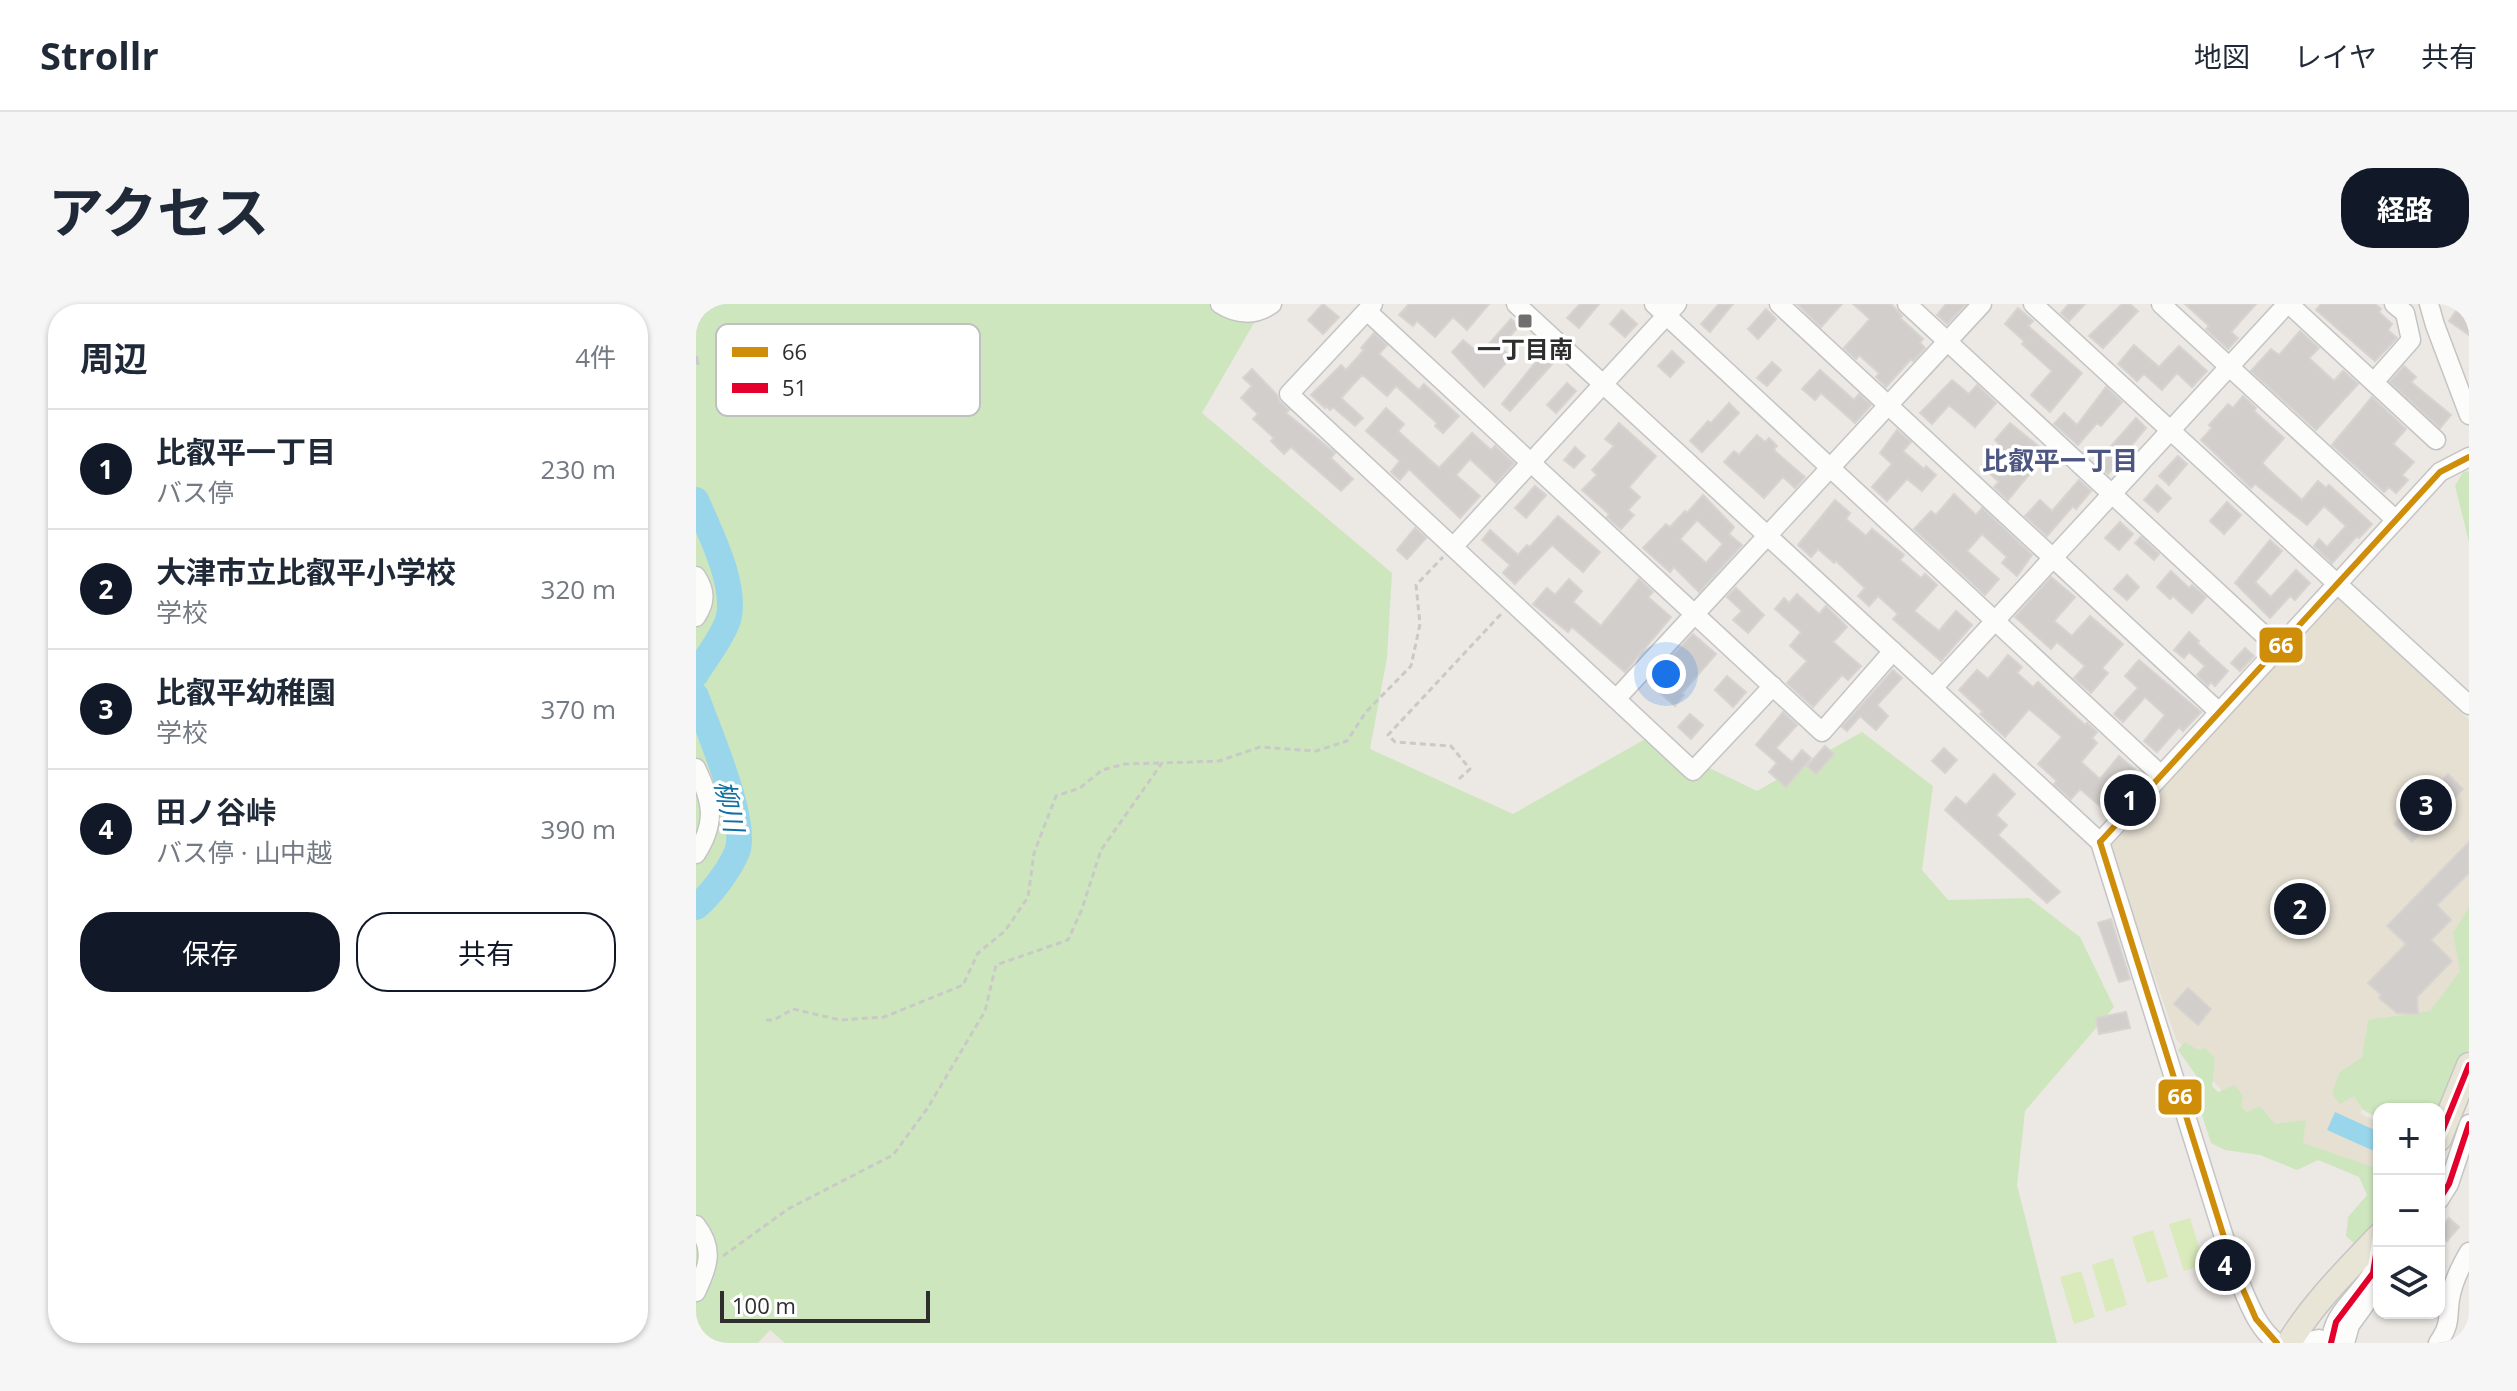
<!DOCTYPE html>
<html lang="ja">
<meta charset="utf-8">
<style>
:root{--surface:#fff;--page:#f6f6f7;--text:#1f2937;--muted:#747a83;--line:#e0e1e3;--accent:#111827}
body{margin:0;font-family:"Open Sans","Noto Sans JP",sans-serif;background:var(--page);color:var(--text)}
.controls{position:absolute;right:24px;bottom:24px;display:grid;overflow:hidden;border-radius:16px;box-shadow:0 2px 6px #0004}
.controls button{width:72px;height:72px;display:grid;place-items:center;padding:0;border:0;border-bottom:2px solid var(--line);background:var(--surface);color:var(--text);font:40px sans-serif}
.scale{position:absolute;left:24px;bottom:20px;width:210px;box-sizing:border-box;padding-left:8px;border:4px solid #2e2e2e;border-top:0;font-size:22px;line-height:28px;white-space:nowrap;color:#2e2e2e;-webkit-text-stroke:6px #fff;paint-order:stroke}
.you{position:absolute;left:970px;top:370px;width:28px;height:28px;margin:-20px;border:6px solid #fff;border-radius:50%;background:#1a73e8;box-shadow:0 0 0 12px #1a73e833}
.badge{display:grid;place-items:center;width:52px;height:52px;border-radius:50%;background:var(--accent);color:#fff;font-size:26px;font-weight:700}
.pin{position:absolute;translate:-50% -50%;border:4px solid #fff;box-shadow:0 2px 8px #0006}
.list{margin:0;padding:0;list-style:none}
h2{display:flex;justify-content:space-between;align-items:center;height:104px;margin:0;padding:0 32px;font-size:34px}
h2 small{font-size:26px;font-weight:400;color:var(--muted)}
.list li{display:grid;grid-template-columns:52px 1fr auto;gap:24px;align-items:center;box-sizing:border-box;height:120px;padding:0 32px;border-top:2px solid var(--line)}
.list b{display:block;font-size:30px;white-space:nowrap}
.list p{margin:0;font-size:26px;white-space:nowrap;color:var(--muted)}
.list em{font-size:26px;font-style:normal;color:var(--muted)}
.actions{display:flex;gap:16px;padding:24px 32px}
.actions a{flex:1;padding:18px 0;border:2px solid var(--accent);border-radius:32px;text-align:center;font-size:28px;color:var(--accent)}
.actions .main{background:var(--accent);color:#fff}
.icon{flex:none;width:44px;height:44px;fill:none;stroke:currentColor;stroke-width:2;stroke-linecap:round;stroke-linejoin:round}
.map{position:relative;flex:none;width:1773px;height:1039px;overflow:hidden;border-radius:32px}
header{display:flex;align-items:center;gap:48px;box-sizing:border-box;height:112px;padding:0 40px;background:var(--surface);border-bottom:2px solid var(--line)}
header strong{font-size:38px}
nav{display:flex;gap:44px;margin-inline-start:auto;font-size:28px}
.intro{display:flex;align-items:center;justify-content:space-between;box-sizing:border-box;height:192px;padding:0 48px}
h1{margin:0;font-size:56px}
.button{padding:20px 36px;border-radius:32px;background:var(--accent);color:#fff;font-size:28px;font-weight:700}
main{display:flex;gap:48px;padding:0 48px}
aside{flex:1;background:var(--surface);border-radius:32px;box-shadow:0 2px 6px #0004}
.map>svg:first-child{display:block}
.education{fill:#e6e0d3}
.green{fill:#cee6be}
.pitch{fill:#d9eabb}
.water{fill:#99d6ec}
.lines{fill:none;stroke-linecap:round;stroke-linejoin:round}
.river{stroke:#99d6ec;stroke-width:26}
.building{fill:#d1cecb;stroke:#d7d4d0;stroke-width:2;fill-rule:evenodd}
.minor-casing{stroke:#c5c4c5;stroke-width:21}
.major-casing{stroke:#c6c5c4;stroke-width:27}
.path{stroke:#c9c9c8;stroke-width:3;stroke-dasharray:6 4;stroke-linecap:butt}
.minor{stroke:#fcfcfb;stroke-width:18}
.major{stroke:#e8e4d6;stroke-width:24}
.bus-1-casing{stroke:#fff;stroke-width:12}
.bus-2-casing{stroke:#fff;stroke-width:12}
.bus-1{stroke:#cf8e09;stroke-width:6}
.bus-2{stroke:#e4002b;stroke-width:6}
.poi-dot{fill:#706f6e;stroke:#fff;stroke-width:3}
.labels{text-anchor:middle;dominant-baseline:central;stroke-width:7;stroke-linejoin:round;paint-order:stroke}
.poi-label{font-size:24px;font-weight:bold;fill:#2e2e2e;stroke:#fff}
.neighbourhood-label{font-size:26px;font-weight:bold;fill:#4d5680;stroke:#fff}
.water-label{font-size:26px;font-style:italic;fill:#0d6fa3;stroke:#fff}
.key{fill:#fff;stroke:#c0c0c0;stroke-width:2}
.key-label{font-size:22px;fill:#2e2e2e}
.line-badge{stroke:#fff;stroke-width:3}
.badge-label{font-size:22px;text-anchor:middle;font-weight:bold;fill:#fff}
</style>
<header>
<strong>Strollr</strong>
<nav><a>地図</a><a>レイヤ</a><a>共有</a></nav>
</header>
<div class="intro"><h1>アクセス</h1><a class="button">経路</a></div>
<main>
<aside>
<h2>周辺<small>4件</small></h2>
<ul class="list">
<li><span class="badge">1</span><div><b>比叡平一丁目</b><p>バス停</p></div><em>230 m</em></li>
<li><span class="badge">2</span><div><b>大津市立比叡平小学校</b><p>学校</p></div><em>320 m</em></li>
<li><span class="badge">3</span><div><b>比叡平幼稚園</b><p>学校</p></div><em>370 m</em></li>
<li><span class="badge">4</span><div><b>田ノ谷峠</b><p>バス停 · 山中越</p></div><em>390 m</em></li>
</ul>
<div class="actions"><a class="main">保存</a><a>共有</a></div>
</aside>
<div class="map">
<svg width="1773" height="1039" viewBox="0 0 1773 1039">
<rect width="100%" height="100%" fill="#ece8e4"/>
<path class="education" d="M1640,291L1773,416V667L1737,717L1670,725L1665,810L1683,819V860L1679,869L1603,841L1550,814L1480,735L1414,542L1442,507Z"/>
<g class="green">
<path d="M0,0H569L506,109L696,269L691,354L674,445L817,510L951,434L1061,487L1166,428L1237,482L1226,566L1252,596L1333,594L1384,633L1418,703L1329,807L1321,881L1361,1039H89L74,1026L62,1039H0Z"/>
<path d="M1773,167V238L1759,182L1767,168Z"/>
<path d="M1773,603V746L1765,756L1743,805H1683V814L1667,806L1658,792L1644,800L1636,790L1643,769L1666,753L1672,716L1734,707L1764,667L1757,629Z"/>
<path d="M1489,738L1502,746L1509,744L1519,754L1516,782L1522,788L1539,781L1547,792L1545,803L1551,808L1564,802L1579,820L1610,816L1607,839L1683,865V920L1659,940L1650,932L1652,913L1671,891L1663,873L1622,856L1601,866L1564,851L1529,846L1515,839L1505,808L1504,777L1482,746Z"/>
</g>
<g class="pitch">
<path d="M1494,914L1508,960L1488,967L1473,920Z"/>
<path d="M1457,926L1472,973L1451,979L1436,933Z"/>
<path d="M1417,954L1431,1001L1410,1008L1396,961Z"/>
<path d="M1385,967L1399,1013L1378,1020L1364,973Z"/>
</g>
<path class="water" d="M1639,808L1683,828L1678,847L1631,826Z"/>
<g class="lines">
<g class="river">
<path d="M0,196C13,226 42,283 32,316C26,334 10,354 0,370"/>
<path d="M0,392C11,424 53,518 41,548C34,565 14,592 0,603"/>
</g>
</g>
<g class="building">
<path d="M627,0L643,13L627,30L612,16Z"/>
<path d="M713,0H793L771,26L757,13L739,33L721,17L717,22L703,11Z"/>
<path d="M884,0H903L883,24L871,14Z"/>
<path d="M1023,0H1037L1014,28L1005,20Z"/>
<path d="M1101,0H1146L1125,23Z"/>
<path d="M1157,0H1195L1206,12L1204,14L1227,35L1224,39L1229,44L1217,57L1215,55L1190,83L1180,73L1183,69L1163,51L1160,55L1148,44L1174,15Z"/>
<path d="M1250,0H1270L1251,20L1241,11Z"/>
<path d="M1373,0H1389L1373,17L1365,9Z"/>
<path d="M1426,0H1434L1442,7L1407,44L1393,32Z"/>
<path d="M1489,0H1560L1535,28L1542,34L1532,45L1510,25L1513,22Z"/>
<path d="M1625,0H1679L1685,5L1683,8L1696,20L1692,26L1701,34L1679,57L1620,6Z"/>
<path d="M1765,0L1773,3V31L1753,17Z"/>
<path d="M1322,4L1337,17L1332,22L1386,69L1354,108L1335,91L1356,67L1326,40L1328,37L1309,20Z"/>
<path d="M1070,5L1080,15L1062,35L1052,25Z"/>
<path d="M926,6L941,20L929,33L914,20Z"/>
<path d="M815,15L823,22L804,43L815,53L788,83L756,48L767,36L784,50Z"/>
<path d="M1604,27L1623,44L1613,54L1638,77L1647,67L1662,80L1620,126L1555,67L1575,45L1583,51Z"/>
<path d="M678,29L691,41L683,50L723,86L728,80L763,112L747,129L739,122L741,119L700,82L691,92L668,72H665L645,94L667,114L659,122L637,103L634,106L630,102L629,104L615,91L645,61L650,66L668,46L665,44Z"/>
<path d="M1438,41L1463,63L1483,42L1511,67L1496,83L1481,69L1466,86L1448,70L1441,77L1422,60Z"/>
<path d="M976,47L988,58L974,73L962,62Z"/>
<path d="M847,49L858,58L814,107L806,100Z"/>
<path d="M1076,58L1085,66L1071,82L1061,74Z"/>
<path d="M1708,62L1720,73L1715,78L1755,111L1744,124L1694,78Z"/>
<path d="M556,65L581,91L584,98L593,106L590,109L639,149L635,154L657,175L645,187L595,143L588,150L575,137L578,134L557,115L562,110L545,94L556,82L547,74Z"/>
<path d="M1124,66L1158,96L1163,90L1175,101L1159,119L1125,89L1119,96L1106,85Z"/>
<path d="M1256,76L1273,90L1281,81L1300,99L1279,123L1253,101L1236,120L1224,109Z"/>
<path d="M871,79L880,87L860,109L851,101Z"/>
<path d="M1410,83L1426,98L1405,122L1401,119L1382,141L1358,120L1368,109L1381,121Z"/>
<path d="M1547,92L1560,104L1558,107L1588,134L1566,159L1572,165L1606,196L1622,177L1630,184L1633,181L1676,220L1663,234L1661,232L1636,259L1618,242L1623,235L1631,243L1650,222L1628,202L1611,221L1559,180L1555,184L1505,136L1516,124L1513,121L1532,100L1537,104Z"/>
<path d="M1676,93L1710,125L1697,140L1718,158L1706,171L1712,176L1700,189L1693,183L1688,188L1636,141Z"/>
<path d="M1033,99L1043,109L1006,148L994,137L1012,117L1015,119Z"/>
<path d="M690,104L708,120L702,127L743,164L776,129L795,146L799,142L818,159L800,179L774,155L760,171L784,192L764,214L713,165L704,176L695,168L704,157L670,127Z"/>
<path d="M1440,114L1450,124L1412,170L1402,161L1410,152L1408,150Z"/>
<path d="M923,119L960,152L933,183L944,193L932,206L938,211L925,225L911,213L913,210L886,186L901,171L896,166L918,142L909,135Z"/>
<path d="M1314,119L1351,149L1312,196L1298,183L1303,178L1286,162L1304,141L1299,136Z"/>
<path d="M1201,126L1215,138L1207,147L1228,165L1230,162L1240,171L1226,187L1211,175L1191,197L1176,183L1196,160L1184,149Z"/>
<path d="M1061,131L1069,138L1073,134L1081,142L1078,145L1080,148L1109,173L1099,184L1087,173L1068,194L1028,158L1038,147L1043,151Z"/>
<path d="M879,143L889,152L878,164L868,156Z"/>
<path d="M1482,152L1491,160L1473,181L1463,172Z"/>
<path d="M1383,176L1395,187L1380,205L1377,202L1351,232L1329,212L1344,196L1356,207Z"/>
<path d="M1461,181L1475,194L1462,208L1448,196Z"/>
<path d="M839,182L850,191L830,214L819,204Z"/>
<path d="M1258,190L1280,211L1286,204L1336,251L1321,272L1306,259L1311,253L1286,230L1271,247L1303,275L1289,291L1218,225L1235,207L1240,211Z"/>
<path d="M1007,191L1038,223L1033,230L1046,241L1003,288L978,263L974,268L947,244L970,220L974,223L989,207L991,209ZM1001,216L1027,240L1010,259L984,235Z"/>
<path d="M1139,196L1154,209L1150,215L1170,232L1176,225L1208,251L1204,256L1225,274L1229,270L1241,281L1218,307L1243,327L1260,307L1276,321L1245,357L1197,315L1202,310L1182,292L1173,302L1162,292L1169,284L1140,257L1138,259L1122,245L1115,253L1102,241Z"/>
<path d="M1531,198L1545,211L1528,230L1514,217Z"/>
<path d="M862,212L904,248L887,268L856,241L819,280L807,269L814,261L786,236L794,226L822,251L831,241L834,243Z"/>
<path d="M1424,218L1437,230L1423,246L1409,234Z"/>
<path d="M719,224L730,234L711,255L701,246Z"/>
<path d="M1445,233L1463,250L1458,256L1439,239Z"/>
<path d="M1574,236L1586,247L1559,278L1575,293L1600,266L1614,279L1599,296L1594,292L1574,314L1539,279Z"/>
<path d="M1475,267L1493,284L1496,281L1510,293L1496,309L1477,292L1474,295L1461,283Z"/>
<path d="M1431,271L1443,283L1431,296L1418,285Z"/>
<path d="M1355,273L1379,293L1358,317L1376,332L1394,312L1427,340L1406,364L1412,369L1395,389L1378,374L1389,362L1361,338L1355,345L1319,313Z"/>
<path d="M873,275L886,287L877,298L905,322L943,275L957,288L952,293L975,313L929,368L876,323L872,328L837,300L851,284L859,291Z"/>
<path d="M1040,284L1068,311L1052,329L1037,316L1046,307L1031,293Z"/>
<path d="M1101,290L1123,310L1130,302L1151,323L1137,338L1165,362L1152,376L1146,371L1117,403L1091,379L1111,357L1094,342L1105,328L1079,305L1088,294L1093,299Z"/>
<path d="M1493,328L1503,337L1501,339L1532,367L1519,382L1515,378L1512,382L1501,371L1509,362L1493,348L1488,354L1478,346Z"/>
<path d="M997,330L1020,350L986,389L988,391L979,402L955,381L976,357L974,354Z"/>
<path d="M1549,344L1558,352L1544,367L1535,359Z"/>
<path d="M1312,351L1326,363L1321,369L1337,383L1342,378L1389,421L1391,419L1401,428L1396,434L1401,439L1385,458L1404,475L1423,452L1444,470L1411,508L1384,485L1375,495L1358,480L1361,477L1342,460L1366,433L1333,405L1309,433L1284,410L1287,408L1263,386L1281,366L1292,375Z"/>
<path d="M1443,356L1505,408L1487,427L1483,423L1461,448L1448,437L1469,411L1449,393L1427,418L1418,410L1442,384L1429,372Z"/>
<path d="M1197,366L1206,374L1181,401L1192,412L1180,426L1164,412L1151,427L1146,423Z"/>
<path d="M1031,372L1050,388L1037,403L1019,386Z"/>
<path d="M1087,408L1101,421L1080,444L1096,458L1106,446L1115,454L1090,483L1073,468L1081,459L1060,441Z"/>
<path d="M994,410L1007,421L995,435L982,423Z"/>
<path d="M1129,442L1138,450L1120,470L1111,462Z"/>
<path d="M1248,444L1261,456L1249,469L1236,457Z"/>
<path d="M1298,470L1319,490L1300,511L1311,521L1302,531L1364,588L1351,599L1249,506L1260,493L1270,501Z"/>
<path d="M1752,470L1767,485L1716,538L1698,520L1719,497L1723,501Z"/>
<path d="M1773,538V569L1741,601L1755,616L1735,636L1756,657L1721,693L1722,710L1701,709L1683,694L1685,691L1672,679L1710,640L1691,622Z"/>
<path d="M1415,615L1434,675L1423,678L1402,619Z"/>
<path d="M1492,684L1515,705L1502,721L1478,700Z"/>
<path d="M1430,708L1434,724L1403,730L1400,714Z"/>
<path d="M1753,914L1763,923L1751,937L1743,930V927Z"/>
</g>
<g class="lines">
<g class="minor-casing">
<g id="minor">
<path d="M524,0C541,11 559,12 576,0"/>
<path d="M677,0L593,90L997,467L1077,382"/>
<path d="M820,0L1404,538L1538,965C1550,991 1558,1021 1581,1039"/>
<path d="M958,0L1465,471"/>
<path d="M1083,0L1523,408"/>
<path d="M1211,0L1582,344"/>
<path d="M1337,0L1773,401"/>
<path d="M1465,0L1700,216"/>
<path d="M1593,0L1740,136"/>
<path d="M1733,0L1739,21L1773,111"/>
<path d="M671,7L1126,428L1197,347"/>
<path d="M1678,78L1715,36L1709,9L1698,0"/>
<path d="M757,243L981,0"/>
<path d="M0,272C10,287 10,298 0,313"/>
<path d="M1237,384L1591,0"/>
<path d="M920,395L1286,0"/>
<path d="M0,464C16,497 21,518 0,550"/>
<path d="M1404,538L1744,168L1773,153"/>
<path d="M1743,896L1753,880L1773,820"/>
<path d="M0,921C19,945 12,963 0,988"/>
<path d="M1604,1039L1623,1035L1632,1039"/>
<path d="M1635,1039C1635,1005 1671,989 1681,958C1684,950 1682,941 1682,933"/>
<path d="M1649,1039L1654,1021L1683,981"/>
<path d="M1742,1039C1757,1017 1750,1012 1755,990C1758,976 1766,960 1773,948"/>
</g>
</g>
<g class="major-casing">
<g id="major">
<path d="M1743,835L1773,761"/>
<path d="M1593,1039C1617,999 1651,966 1683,932"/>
</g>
</g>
<g class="path">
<path d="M0,52L3,61L0,57"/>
<path d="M763,475L774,465L755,442L699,438L692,431L805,310"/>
<path d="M70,716H78L97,705L144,716L188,713L267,681L282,649L309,627L332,593L338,549L360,492L384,484L406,466L429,460L466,459"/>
<path d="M27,952L92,905L197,851L231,805L289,707L300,661L372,636L386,605L405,546L466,459L523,457L564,443L620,447L651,437L670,408L715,362L724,320L720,281L747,253"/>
</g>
<use href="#minor" class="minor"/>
<use href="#major" class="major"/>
<g class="bus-1-casing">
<g id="bus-1">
<path d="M1404,538L1744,168L1773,153"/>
<path d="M1404,538L1538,965L1560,1015L1581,1039"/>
</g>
</g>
<g class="bus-2-casing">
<g id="bus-2">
<path d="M1743,835L1773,761"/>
<path d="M1743,896L1753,880L1773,820"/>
<path d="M1635,1039L1640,1018L1677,969L1683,932"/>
</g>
</g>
<use href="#bus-1" class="bus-1"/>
<use href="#bus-2" class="bus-2"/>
</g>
<rect class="poi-dot" x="821" y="9" width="16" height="16" rx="4"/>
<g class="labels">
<g class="poi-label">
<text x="829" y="44">一丁目南</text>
</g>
<g class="neighbourhood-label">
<text x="1364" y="156">比叡平一丁目</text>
</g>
<g class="water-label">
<text transform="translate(34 502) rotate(78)">柳川</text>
</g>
</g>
<rect x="20" y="20" width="264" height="92" rx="12" class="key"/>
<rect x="36" y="43" width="36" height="10" fill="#cf8e09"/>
<rect x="36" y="79" width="36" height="10" fill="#e4002b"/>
<g class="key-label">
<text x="86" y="56">66</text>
<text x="86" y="92">51</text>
</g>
<g class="line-badge">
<rect x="1562" y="322" width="46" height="38" rx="8" fill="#cf8e09"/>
<rect x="1461" y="774" width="46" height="38" rx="8" fill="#cf8e09"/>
</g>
<g class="badge-label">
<text x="1585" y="349">66</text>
<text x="1484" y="800">66</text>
</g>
</svg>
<div class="controls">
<button>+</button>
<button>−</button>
<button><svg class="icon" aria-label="layers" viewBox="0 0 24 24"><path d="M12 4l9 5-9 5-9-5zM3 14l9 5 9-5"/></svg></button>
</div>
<div class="scale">100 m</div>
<div class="you"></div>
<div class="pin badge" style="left:1434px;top:496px">1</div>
<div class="pin badge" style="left:1604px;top:605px">2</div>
<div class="pin badge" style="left:1730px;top:501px">3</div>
<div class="pin badge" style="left:1529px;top:961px">4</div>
</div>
</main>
